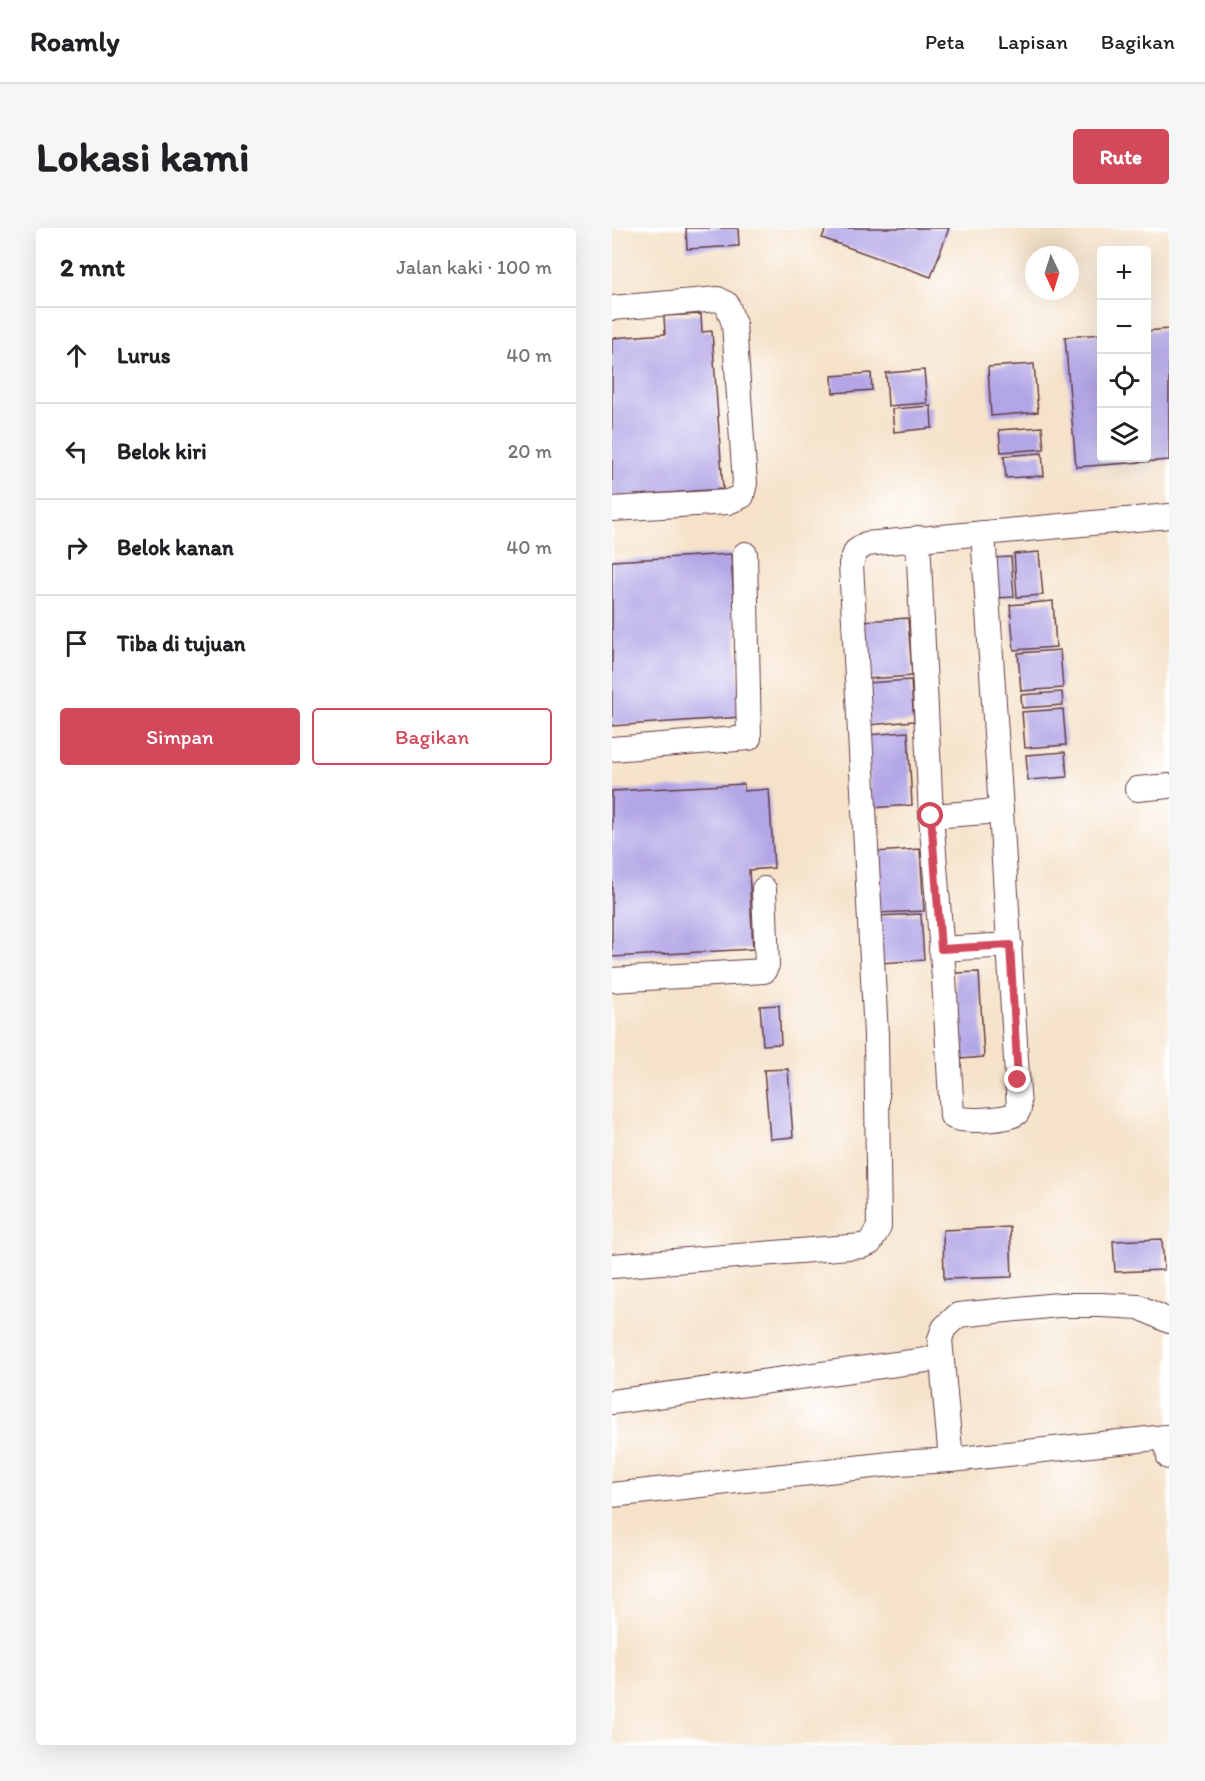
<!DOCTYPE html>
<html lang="id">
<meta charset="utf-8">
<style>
:root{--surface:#fff;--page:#f6f6f6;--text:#202124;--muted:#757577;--line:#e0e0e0;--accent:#d1495b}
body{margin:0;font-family:Itim,sans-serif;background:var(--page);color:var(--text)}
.controls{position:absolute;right:18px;top:18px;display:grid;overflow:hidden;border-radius:6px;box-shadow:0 6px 24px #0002}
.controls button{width:54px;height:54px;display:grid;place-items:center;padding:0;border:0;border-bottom:2px solid var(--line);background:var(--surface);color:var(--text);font:30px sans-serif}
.compass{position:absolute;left:413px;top:18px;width:54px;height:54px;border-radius:50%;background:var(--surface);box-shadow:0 6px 24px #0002;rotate:176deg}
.stop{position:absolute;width:18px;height:18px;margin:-14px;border:4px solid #d1495b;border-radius:50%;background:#fff}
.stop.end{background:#d1495b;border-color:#fff;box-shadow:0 2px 6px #0008}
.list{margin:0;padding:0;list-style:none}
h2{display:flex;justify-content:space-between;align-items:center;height:78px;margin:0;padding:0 24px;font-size:26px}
h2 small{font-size:20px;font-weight:400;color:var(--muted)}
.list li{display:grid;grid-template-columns:39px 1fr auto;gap:18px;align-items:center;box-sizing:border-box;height:96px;padding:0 24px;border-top:2px solid var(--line)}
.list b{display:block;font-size:22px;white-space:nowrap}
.list em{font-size:20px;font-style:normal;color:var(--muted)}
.actions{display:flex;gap:12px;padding:18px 24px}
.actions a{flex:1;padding:14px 0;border:2px solid var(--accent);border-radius:6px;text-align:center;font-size:21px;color:var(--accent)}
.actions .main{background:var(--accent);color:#fff}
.icon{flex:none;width:33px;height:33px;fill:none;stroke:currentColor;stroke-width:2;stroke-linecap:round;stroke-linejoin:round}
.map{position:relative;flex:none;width:557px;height:1517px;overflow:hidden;border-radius:6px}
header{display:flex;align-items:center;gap:36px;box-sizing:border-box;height:84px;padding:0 30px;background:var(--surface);border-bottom:2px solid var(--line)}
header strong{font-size:28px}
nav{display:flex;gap:33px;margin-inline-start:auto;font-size:21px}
.intro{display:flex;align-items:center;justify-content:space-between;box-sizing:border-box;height:144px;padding:0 36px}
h1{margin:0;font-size:42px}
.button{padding:15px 27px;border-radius:6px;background:var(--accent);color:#fff;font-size:21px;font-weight:700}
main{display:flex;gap:36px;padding:0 36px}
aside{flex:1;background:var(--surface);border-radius:6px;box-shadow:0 6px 24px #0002}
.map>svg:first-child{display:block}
.building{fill:#b3a6e6}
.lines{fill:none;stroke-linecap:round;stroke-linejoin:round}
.minor-casing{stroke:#643c43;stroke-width:26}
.minor{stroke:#fff;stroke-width:24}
.route{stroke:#d1495b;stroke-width:8}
</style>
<header>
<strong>Roamly</strong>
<nav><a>Peta</a><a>Lapisan</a><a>Bagikan</a></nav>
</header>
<div class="intro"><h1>Lokasi kami</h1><a class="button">Rute</a></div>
<main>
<aside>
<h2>2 mnt<small>Jalan kaki · 100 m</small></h2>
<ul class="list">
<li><svg class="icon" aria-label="ahead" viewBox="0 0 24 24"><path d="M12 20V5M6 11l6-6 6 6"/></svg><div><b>Lurus</b></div><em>40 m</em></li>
<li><svg class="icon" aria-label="left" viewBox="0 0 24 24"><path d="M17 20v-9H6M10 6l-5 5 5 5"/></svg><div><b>Belok kiri</b></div><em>20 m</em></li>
<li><svg class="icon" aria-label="right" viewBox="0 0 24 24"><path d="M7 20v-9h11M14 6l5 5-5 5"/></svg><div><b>Belok kanan</b></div><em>40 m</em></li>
<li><svg class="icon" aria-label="arrive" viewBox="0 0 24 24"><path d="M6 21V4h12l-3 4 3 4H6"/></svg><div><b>Tiba di tujuan</b></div></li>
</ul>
<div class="actions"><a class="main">Simpan</a><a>Bagikan</a></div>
</aside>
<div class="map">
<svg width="557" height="1517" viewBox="0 0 557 1517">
<rect width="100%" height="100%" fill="#fff"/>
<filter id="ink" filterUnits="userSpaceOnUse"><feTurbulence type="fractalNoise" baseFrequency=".0167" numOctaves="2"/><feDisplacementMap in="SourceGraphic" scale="12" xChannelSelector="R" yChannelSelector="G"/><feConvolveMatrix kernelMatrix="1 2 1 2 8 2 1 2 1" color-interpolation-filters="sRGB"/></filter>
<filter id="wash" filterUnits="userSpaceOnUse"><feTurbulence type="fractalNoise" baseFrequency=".008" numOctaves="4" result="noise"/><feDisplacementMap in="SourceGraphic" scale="24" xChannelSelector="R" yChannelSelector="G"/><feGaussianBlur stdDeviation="1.35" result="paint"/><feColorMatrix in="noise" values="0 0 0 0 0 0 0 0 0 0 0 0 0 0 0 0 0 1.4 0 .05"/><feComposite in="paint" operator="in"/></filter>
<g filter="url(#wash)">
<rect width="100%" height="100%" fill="#f5e2c9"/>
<g id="blocks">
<g class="building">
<path d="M74,0H126L127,18L75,21Z"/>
<path d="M214,0H337L319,49L210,10Z"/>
<path d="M89,86L90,104L100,103L111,261L0,269V110L53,106L52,88Z"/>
<path d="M557,101V232L464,239L453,109L490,106V230H534V103Z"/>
<path d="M422,136L426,184L379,188L376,139Z"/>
<path d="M312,142L315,175L276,178L274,145Z"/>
<path d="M259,145L260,162L221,165L220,148Z"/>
<path d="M319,178L320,200L282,204L280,181Z"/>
<path d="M430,199L432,221L389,224L387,202Z"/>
<path d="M430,225L432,248L394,250L392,228Z"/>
<path d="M427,324L431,367L405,369L402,326Z"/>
<path d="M119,326L129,489L0,498V333Z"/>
<path d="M399,329L402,369L383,370L380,330Z"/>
<path d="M441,373L444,419L402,422L398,377Z"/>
<path d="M296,390L300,448L254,451L251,393Z"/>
<path d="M448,422L451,460L409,463L406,425Z"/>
<path d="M299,452L302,493L256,497L254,455Z"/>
<path d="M450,464L451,477L410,480L409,467Z"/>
<path d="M451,481L454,517L413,520L410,484Z"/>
<path d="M296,504L300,577L259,580L254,507Z"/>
<path d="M453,524L455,549L416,552L414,527Z"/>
<path d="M132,556V563L157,561L162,640L137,642L141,721L0,729V563Z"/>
<path d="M308,621L312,683L266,685L263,624Z"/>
<path d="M309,686L312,732L268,735L265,688Z"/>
<path d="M367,744L372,829L348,831L343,745Z"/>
<path d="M167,777L169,816L151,817L148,778Z"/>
<path d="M176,841L181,909L158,911L152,842Z"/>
<path d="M398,999L400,1049L332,1051L331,1002Z"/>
<path d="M550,1011L552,1042L503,1044L501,1013Z"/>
</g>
</g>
</g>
<g filter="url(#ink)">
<use href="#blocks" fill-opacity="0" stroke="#643c43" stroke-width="1.5"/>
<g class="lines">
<g class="minor-casing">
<g id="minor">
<path d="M0,80L106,71L115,76L122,96L133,255L130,268L116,274L0,281"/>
<path d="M371,305L389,583"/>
<path d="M306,310L319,588"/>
<path d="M0,521L137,510L133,326"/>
<path d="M525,561L557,558"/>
<path d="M389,583L407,881L405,885C395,892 348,895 340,888L332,750L319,588Z"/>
<path d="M329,721L398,717"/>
<path d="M0,752L152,743L155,737L152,661"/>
<path d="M0,1038L250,1018L258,1015L267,999L264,807L239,336L244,323L254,316L557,288"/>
<path d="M0,1174L329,1130"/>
<path d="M339,1232L328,1111L332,1100L346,1087L446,1077H489L527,1079L557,1093"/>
<path d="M0,1267L287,1235L339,1232L554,1209L557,1229"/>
</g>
</g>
<use href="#minor" class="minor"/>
</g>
</g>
<g class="lines" filter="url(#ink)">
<path class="route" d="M319,588L329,721L398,717L406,852"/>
</g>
</svg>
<div class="controls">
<button>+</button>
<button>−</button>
<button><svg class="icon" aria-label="locate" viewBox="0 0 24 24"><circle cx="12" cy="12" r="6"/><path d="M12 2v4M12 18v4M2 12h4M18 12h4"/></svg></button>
<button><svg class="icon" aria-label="layers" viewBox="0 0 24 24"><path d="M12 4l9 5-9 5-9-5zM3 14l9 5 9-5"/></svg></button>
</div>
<svg class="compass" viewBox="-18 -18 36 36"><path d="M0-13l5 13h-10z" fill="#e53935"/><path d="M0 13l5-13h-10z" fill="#757577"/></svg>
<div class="stop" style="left:319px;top:588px"></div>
<div class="stop end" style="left:406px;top:852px"></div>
</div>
</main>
